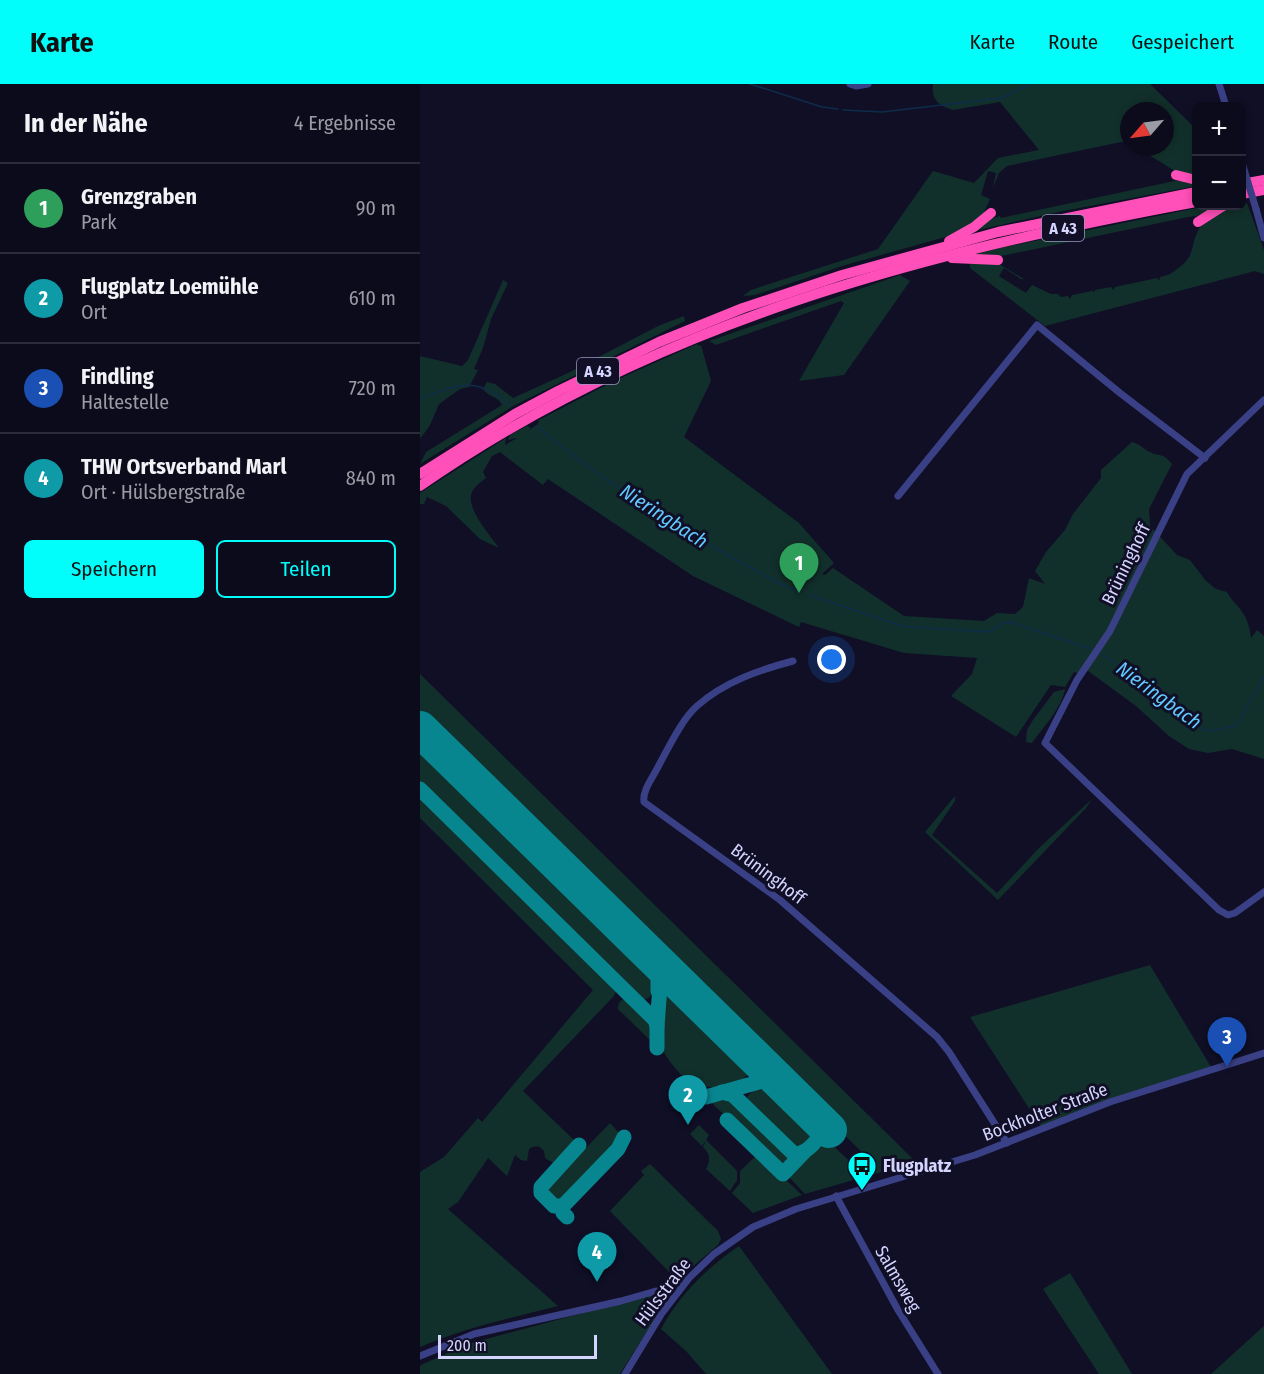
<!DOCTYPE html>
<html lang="de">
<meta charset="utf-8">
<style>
:root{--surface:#0c0b1c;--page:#151425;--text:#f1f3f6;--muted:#9a9ba3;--line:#2c2b3b;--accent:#01fefa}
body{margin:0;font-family:"Fira Sans Condensed",sans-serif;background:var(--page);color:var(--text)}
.controls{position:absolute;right:18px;top:18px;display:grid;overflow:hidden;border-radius:9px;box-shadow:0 3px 9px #0003}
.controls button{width:54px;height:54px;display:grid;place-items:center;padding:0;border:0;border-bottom:2px solid var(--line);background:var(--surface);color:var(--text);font:30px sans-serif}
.compass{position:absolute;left:700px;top:18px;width:54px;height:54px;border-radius:50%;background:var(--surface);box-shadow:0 3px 9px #0003;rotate:242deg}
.scale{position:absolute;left:18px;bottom:15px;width:159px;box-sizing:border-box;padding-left:6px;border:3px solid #d4d4ff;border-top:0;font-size:16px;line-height:21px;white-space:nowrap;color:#d4d4ff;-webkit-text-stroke:4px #100f26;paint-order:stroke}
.you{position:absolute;left:412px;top:576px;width:21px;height:21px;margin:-15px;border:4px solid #fff;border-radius:50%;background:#1a73e8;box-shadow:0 0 0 9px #1a73e833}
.badge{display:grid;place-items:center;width:39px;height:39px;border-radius:50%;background:var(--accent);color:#fff;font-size:20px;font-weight:700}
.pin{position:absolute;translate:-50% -50px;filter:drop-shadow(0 2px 3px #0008)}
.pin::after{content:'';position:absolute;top:32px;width:21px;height:18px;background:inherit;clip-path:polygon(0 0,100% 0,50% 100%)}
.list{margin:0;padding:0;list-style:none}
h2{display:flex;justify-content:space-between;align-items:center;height:78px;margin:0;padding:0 24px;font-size:26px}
h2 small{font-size:20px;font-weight:400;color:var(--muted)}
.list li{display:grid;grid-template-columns:39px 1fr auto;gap:18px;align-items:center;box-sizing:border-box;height:90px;padding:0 24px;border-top:2px solid var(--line)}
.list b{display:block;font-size:22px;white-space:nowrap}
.list p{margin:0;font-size:20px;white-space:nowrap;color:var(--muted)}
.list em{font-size:20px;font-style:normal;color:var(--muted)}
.actions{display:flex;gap:12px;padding:18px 24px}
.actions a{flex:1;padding:14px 0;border:2px solid var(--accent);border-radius:9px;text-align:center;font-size:21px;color:var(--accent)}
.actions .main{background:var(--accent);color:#111}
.map{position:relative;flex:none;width:844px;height:1290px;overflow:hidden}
header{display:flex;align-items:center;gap:36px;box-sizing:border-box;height:84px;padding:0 30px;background:var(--accent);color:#111}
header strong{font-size:28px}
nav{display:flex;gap:33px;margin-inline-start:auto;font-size:21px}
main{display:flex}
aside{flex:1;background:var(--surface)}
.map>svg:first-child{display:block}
.green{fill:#12302b}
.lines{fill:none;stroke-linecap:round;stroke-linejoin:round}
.stream{stroke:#0e2c4b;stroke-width:1.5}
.taxiway{stroke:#088690;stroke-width:15}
.runway{stroke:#088690;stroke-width:36}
.minor{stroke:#3a4085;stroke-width:7}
.highway{stroke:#ff4fb8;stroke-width:10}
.minor-bridge{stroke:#3a4085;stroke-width:7}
.labels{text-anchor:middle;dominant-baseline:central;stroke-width:6;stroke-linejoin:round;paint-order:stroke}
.shield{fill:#100f26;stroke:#9999be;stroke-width:1.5}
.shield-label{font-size:16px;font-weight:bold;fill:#d4d4ff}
.street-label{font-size:18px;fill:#d4d4ff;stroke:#100f26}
.poi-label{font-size:18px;font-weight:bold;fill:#d4d4ff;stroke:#100f26;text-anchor:start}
.water-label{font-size:20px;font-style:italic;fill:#62c8ff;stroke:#100f26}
</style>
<header>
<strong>Karte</strong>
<nav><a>Karte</a><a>Route</a><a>Gespeichert</a></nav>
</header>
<main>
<aside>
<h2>In der Nähe<small>4 Ergebnisse</small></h2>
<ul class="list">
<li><span class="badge" style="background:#2e9e5b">1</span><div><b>Grenzgraben</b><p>Park</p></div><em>90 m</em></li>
<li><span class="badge" style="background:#0f9aa8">2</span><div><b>Flugplatz Loemühle</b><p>Ort</p></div><em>610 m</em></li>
<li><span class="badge" style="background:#1a4fb4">3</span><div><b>Findling</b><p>Haltestelle</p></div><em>720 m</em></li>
<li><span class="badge" style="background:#0f9aa8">4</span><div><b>THW Ortsverband Marl</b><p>Ort · Hülsbergstraße</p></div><em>840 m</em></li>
</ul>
<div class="actions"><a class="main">Speichern</a><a>Teilen</a></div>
</aside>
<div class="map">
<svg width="844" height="1290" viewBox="0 0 844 1290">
<rect width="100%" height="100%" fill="#100f26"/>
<g class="green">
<path d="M513,0H730L776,45V93L755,87L716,63H745V27H709V59L701,58L587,82L579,89L573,104L576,89L568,87L561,111L570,115L563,131L536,150L422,182L335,211L323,212L331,206L349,200L458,165L513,87L554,99L578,74L619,66L580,18L533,26C518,22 511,15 513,0Z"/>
<path d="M759,96L776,98V102L643,127L554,147L570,135L580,132L581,134Z"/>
<path d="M827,119L844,166V190L835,187L625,242L550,184V178L579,180L604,195H601L584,184L579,192L606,209L612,201L631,210H638L641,213L648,212L650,215L652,211L672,207L675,208V206L691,203L693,206L695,203L737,194L739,197L740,193C748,191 751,190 757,185C777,171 769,163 779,145C788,128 812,121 827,119Z"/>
<path d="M787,122H796L777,132L768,133L591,170L575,173L550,170Z"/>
<path d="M480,191L490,197L424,291L379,297L424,219L421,217L296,261L289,257Z"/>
<path d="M83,196L88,199L71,235L63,264L54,285L58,286L49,303L40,305L19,320L10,341L0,355V272L42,282L48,276Z"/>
<path d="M264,232L265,237L95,321L0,380L6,368L82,321C78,312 68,313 63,305L67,298L75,300L93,314L148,289L238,242Z"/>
<path d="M277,260L279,262L281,261L291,297L264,353L379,439L414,479L402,490L405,491L413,484L484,532L564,537L577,529L595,530L603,523L609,494L625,500L615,487L626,468L645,446L653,430L681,394V386L712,358C723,361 722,365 730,368C742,374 741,367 752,380L729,425L730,442L757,471L770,476L786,497L796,505L807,508C811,516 815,518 820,525C827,533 830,544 831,554L837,546L844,552V675L812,665L788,669L769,665L749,652L716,622L664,584L660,590L654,588L645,603L631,601L596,653L531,612L552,590L557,574L484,569L381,538L379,543L273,492L128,395L123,401L80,368L72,372L63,388L66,394C61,398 55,402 52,408C45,424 70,451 79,464L60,455L26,422L7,413L4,420H0V409L86,354L85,361L97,354L88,356L90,351L107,342L111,344L108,347L118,340L119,336L194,297Z"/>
<path d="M0,590L496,1078L385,1110L367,1091L404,1053L441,1088L451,1077L0,634Z"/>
<path d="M645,605C641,625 624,642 612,659L606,658L607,646L613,636L634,608Z"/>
<path d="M0,657L233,885C238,896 237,913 223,916L215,912L0,702Z"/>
<path d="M0,710L195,901L197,906L193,913L103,1007L157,1059L135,1080L125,1074L124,1067C119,1061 115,1061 109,1065L107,1077L101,1076L95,1071L87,1092L68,1074L38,1118L28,1125L138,1222C91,1234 44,1244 0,1263V1088L24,1073L58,1034L62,1038L173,906L0,734Z"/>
<path d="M535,712V717L512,751L577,809L619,764L672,715L666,724L578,816L505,748Z"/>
<path d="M730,881L791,983L621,1043L550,933Z"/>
<path d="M252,908L257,909L328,978C339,1002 285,1008 271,999C262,993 245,974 242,963C239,954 240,944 240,935C240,923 239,913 252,908Z"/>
<path d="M208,915L234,939L233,959L198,925C198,918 202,914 208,915Z"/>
<path d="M346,1002L355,1005L394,1044V1053L384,1063L376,1066L368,1062L331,1025L327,1013L333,1006Z"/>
<path d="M306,1014L314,1016L371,1073V1077L364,1085H359L291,1018Z"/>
<path d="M190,1039L200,1050L197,1060L141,1117H134L125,1108V1101L161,1063L166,1064Z"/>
<path d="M279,1041L289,1051L286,1056L317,1087V1096L310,1107L286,1085C291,1076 290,1070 283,1063L286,1057L282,1062L270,1050Z"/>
<path d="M338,1070L341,1072L382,1111L333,1129L312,1109L320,1099V1087Z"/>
<path d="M230,1080L298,1147L301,1155L298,1161L264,1190L255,1194L190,1127L224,1091L221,1087Z"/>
<path d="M319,1162L412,1290H286L266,1267L241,1245C259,1211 287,1184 319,1162Z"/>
<path d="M650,1189L712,1290H679L623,1205Z"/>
<path d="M236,1209L244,1212V1220L200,1290H0V1282L3,1280L48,1260Z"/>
<path d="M844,1242V1290H791Z"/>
</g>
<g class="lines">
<g class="stream">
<path d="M330,0L402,23L418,25"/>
<path d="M423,26L462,28L582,14L610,0"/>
<path d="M0,314C41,301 54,291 91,321"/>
<path d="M116,342C193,406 280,458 369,504L381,508"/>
<path d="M389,511L482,542L569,548L583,539L590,538L672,565"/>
<path d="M679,568L734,605L749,621L769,638L788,647L816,642L844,592"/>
</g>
<g class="taxiway">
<path d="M0,705L235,936L237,942V964"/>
<path d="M235,877L238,884V907"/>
<path d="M237,942L240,902L249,896L259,901"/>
<path d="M335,999L343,990L341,981L337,976"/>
<path d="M302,1008L313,1011L374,1070C387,1070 401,1055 402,1042L396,1033"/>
<path d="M286,1013L349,995L360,998"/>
<path d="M307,1036L363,1090L384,1068"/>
<path d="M143,1122H134L121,1109V1103L159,1061"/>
<path d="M147,1133L143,1129L142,1123L198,1065L204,1053"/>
</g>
<path class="runway" d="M0,645L409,1046"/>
<g class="minor">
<path d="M430,0L436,2L448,0"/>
<path d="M799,0L806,22"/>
<path d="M836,125L844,154"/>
<path d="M844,316L767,390L690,547L657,596L625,659L799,826L808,831L815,829L844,808"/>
<path d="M478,412L617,241L700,309L785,374"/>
<path d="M373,577C339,586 304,598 277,622C262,635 249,663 239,681C234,692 222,706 224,718L360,816L517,953L529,968L587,1059"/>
<path d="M416,1112L478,1226L518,1290"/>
<path d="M0,1272L54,1250L201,1217L243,1205L249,1200L267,1195"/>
<path d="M205,1290L242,1229L269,1194L294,1170L333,1143L376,1125L555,1071L690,1018L844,969"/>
</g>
<g class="highway">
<path d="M756,91L776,96"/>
<path d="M822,100L844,96"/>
<path d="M822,110L844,106"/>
<path d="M778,138L803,122"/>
<path d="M529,157L554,143L571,129"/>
<path d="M532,174L578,176"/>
<path d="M0,390L95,330L138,307L239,258L323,224L422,191L578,148L776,108"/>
<path d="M0,402C234,239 500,169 776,118"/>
</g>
<path class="minor-bridge" d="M823,82L836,125"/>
</g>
<defs>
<g id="bus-pin" transform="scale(1.5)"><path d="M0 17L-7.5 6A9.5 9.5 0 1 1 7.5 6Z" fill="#01fefa" stroke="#100f26"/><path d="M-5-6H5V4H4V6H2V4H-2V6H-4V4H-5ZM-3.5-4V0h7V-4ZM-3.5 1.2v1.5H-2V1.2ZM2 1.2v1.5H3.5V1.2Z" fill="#111"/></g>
</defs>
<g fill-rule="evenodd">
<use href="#bus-pin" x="442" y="1082"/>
</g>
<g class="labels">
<g class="shield">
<rect x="622" y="131" width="42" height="26" rx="4.5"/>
<rect x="157" y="274" width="42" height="26" rx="4.5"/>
</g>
<g class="shield-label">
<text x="643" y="144">A 43</text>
<text x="178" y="287">A 43</text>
</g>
<g class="street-label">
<text transform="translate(706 480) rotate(-64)">Brüninghoff</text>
<text transform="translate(348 790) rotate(37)">Brüninghoff</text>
<text transform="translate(625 1028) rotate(-21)">Bockholter Straße</text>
<text transform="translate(478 1195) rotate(60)">Salmsweg</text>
<text transform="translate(243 1208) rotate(-53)">Hülsstraße</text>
</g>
<g class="poi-label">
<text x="463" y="1082">Flugplatz</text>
</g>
<g class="water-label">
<text transform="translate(244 432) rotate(33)">Nieringbach</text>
<text transform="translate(739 611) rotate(36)">Nieringbach</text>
</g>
</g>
</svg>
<div class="controls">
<button>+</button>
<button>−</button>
</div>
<svg class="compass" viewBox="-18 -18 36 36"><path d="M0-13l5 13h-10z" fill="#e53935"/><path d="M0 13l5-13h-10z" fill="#9a9ba3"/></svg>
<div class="scale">200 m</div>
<div class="you"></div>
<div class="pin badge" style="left:379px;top:509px;background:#2e9e5b">1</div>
<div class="pin badge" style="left:268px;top:1041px;background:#0f9aa8">2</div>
<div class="pin badge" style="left:807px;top:983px;background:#1a4fb4">3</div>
<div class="pin badge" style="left:177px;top:1198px;background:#0f9aa8">4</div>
</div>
</main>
